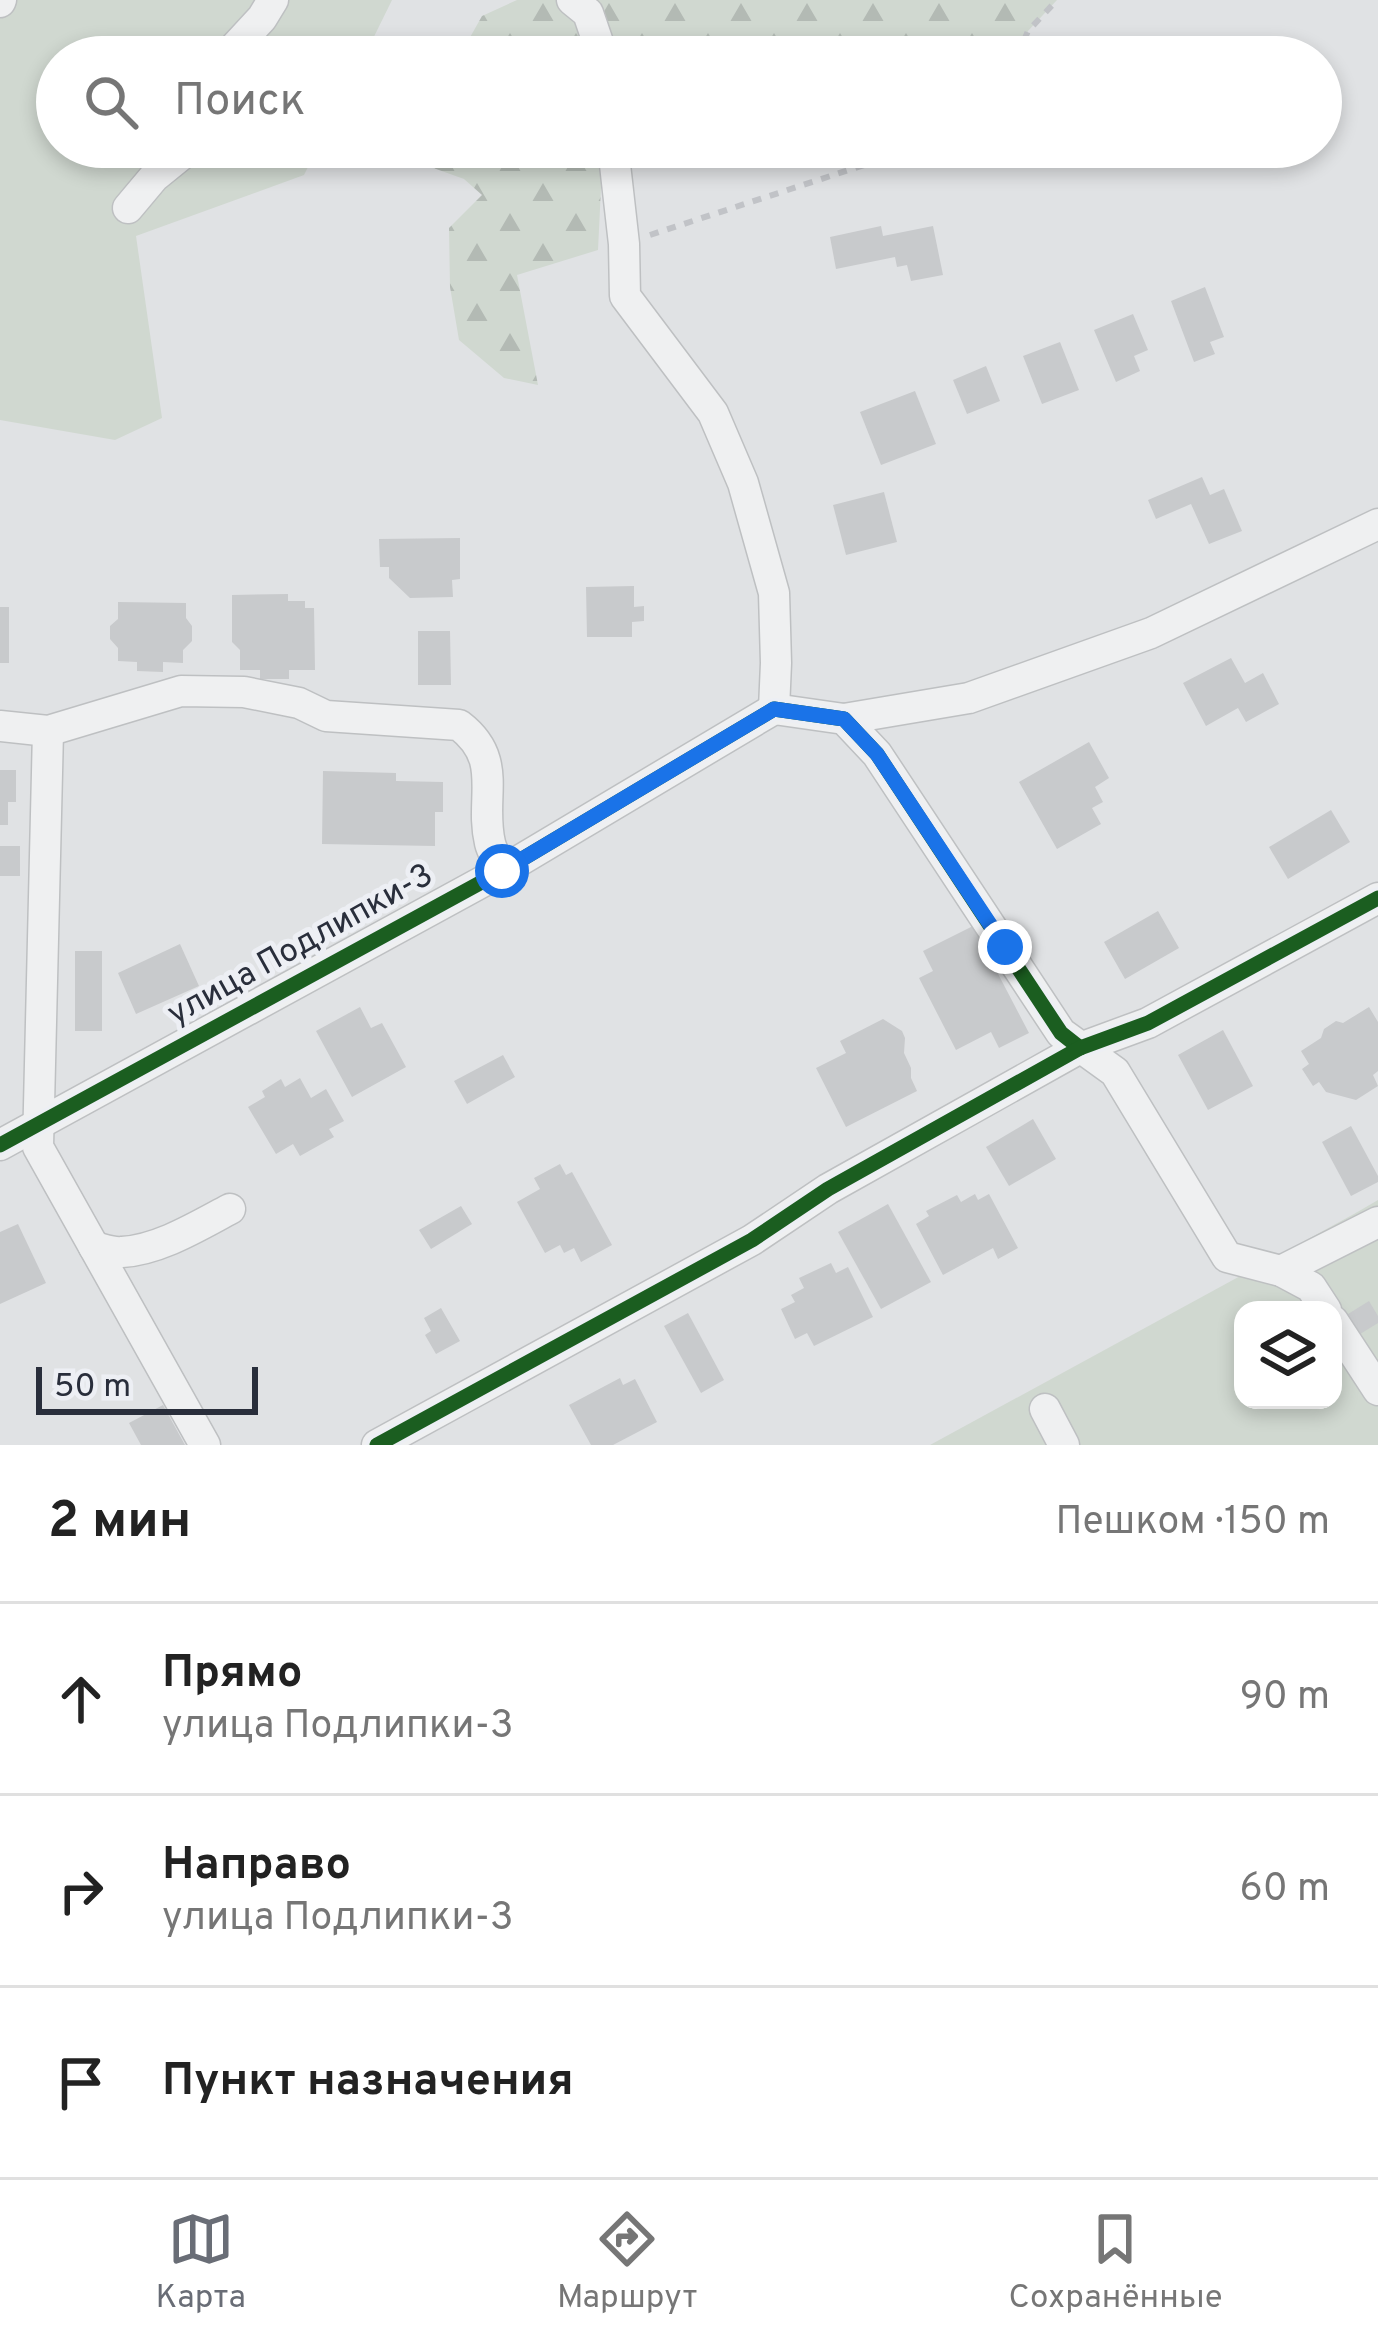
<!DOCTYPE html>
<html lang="ru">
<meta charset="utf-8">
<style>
:root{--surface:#fff;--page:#f6f6f6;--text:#222;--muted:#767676;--line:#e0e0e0;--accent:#696d76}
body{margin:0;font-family:Overpass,sans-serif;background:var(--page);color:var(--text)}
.controls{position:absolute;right:36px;bottom:36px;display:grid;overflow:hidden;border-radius:24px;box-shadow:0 6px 18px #0003}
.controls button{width:108px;height:108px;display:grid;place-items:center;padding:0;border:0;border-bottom:3px solid var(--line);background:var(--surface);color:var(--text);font:60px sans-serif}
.scale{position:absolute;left:36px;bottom:30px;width:222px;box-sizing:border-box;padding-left:12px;border:6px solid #292e3b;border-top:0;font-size:33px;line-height:42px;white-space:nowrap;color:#292e3b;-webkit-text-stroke:9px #edeff4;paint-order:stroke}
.stop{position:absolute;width:36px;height:36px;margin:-27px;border:9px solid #1a73e8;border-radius:50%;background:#fff}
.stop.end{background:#1a73e8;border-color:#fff;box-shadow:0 3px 12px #0008}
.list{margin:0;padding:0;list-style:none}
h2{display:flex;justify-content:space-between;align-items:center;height:156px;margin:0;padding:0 48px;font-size:51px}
h2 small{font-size:39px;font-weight:400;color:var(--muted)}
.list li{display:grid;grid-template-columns:78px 1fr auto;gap:36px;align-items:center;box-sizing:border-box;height:192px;padding:0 48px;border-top:3px solid var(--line)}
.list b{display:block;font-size:45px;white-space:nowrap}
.list p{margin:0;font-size:39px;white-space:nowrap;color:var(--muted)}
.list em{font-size:39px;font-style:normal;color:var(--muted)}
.icon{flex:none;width:66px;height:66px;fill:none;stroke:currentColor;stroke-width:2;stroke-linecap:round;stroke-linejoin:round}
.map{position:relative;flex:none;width:1378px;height:1445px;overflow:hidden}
.search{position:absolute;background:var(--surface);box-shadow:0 6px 18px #0003;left:36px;right:36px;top:36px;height:132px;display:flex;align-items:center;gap:30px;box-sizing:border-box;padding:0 42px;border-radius:66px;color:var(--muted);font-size:45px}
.sheet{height:732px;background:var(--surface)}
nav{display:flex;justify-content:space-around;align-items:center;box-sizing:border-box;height:168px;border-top:3px solid var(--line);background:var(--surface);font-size:33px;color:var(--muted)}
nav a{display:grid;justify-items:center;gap:6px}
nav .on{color:var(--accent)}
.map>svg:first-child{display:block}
.forest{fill:url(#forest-firs)}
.garden{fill:#d0d8d0;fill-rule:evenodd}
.building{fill:#c8cacc}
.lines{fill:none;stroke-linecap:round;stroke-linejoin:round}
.minor-casing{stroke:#bec0c2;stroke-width:33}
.path{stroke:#c1c3c7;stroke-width:6;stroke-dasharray:9 9;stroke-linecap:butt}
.minor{stroke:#eff0f1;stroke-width:30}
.cycleway-casing{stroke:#edeff4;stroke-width:22}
.cycleway{stroke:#1b5e20;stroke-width:15}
.route{stroke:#1a73e8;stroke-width:15}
.labels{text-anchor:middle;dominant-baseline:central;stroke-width:10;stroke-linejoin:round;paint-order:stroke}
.street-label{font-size:33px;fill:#292e3b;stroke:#edeff4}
</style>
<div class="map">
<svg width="1378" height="1445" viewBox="0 0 1378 1445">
<defs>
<pattern id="forest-firs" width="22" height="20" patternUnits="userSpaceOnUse" patternTransform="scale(3)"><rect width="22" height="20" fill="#d0d8d0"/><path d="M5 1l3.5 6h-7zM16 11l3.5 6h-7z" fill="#b3bab4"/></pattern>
</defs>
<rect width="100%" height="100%" fill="#e0e2e4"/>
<g class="forest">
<path d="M517,0H1057L1028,31L1017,57H459L482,16Z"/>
<path d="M414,147H603L598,250L517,275L538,385L504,378L459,340L450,287L449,228L482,195L464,179L411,160Z"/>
</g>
<g class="garden">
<path d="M0,0H392L364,57H57V147H318L304,175L136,236L162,418L115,440L0,420Z"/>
<path d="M1378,1200V1445H930L1354,1214ZM1243,1310H1333V1400H1243Z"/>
</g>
<g class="building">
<path d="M881,226L883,236L933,226L943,275L911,281L907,265L897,267L895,257L836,269L830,237Z"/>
<path d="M1205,287L1224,337L1210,342L1215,354L1194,362L1171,301Z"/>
<path d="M1133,314L1148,350L1134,356L1140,371L1116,382L1094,330Z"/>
<path d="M1060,342L1079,390L1042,404L1023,356Z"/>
<path d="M986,366L1000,401L967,414L953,380Z"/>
<path d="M915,391L936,444L881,465L860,412Z"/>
<path d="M1202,477L1210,495L1224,489L1242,531L1209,544L1191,504L1156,519L1148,500Z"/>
<path d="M884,492L897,542L846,555L833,505Z"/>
<path d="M460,538V579L452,580L453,597L410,598L389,578V567H380L379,539Z"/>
<path d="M634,586V607L644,606V621L632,622V637H587L586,587Z"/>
<path d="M288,594V601H305V608H314L315,670H289V679H260V670H240V650L232,642V595Z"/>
<path d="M118,602L186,603V618L192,626V641L183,650V663L163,662V672L137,671V662L118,661V648L110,639V626L118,619Z"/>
<rect x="0" y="607" width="9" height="56"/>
<path d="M418,631H450L451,685H418Z"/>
<path d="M1231,658L1245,683L1263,673L1279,704L1246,722L1238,708L1206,726L1183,683Z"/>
<path d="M1089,742L1109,778L1095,787L1103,802L1092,808L1101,824L1057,849L1019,782Z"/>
<path d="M0,770H16V802H8V825H0Z"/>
<path d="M323,771L396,773V781L443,782V812H435V846L322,844Z"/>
<path d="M1331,810L1350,842L1288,879L1269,847Z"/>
<rect x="0" y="846" width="20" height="30"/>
<path d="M1158,911L1179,948L1125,979L1104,942Z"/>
<path d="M973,926L1029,1033L999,1048L991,1032L956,1050L919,978L933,971L923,951Z"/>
<path d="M180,944L199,986L136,1014L118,973Z"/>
<rect x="75" y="951" width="27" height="80"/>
<path d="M360,1007L371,1028L382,1023L406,1067L352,1097L316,1031Z"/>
<path d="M1369,1007L1378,1022V1071L1373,1075L1378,1086L1356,1100L1326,1092L1319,1082L1313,1086L1302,1069L1309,1064L1301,1051L1321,1038L1324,1029L1336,1021L1343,1023Z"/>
<path d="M883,1019L902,1031L905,1038L904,1053L911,1068V1078L917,1091L846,1127L816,1068L846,1053L840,1041Z"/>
<path d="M1223,1030L1253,1086L1208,1110L1178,1055Z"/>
<path d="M503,1055L515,1077L467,1104L454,1081Z"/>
<path d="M300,1078L311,1098L326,1089L344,1121L329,1129L334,1137L300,1156L293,1144L276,1154L248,1107L265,1097L262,1091L281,1079L285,1087Z"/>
<path d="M1033,1119L1056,1159L1009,1186L986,1147Z"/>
<path d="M1351,1126L1378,1176V1182L1351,1196L1322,1142Z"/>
<path d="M560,1164L566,1175L572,1172L612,1245L581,1262L574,1248L564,1253L560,1245L545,1253L517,1202L540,1189L534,1178Z"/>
<path d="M975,1194L978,1200L989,1194L1018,1248L998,1259L993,1248L943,1275L916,1224L929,1216L926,1211L957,1195L961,1202Z"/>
<path d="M888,1204L931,1282L881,1309L838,1232Z"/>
<path d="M461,1206L472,1224L431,1249L419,1230Z"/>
<path d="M18,1224L46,1283L0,1304V1232Z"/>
<path d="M831,1263L836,1273L848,1267L873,1317L814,1346L807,1333L795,1339L781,1309L795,1302L791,1295L804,1288L799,1278Z"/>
<path d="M1369,1301L1378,1316V1323L1352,1339L1340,1319Z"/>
<path d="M441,1308L460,1341L436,1354L425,1335L431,1331L424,1318Z"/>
<path d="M688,1313L724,1380L701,1393L664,1326Z"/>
<path d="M620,1378L623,1385L635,1379L657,1422L613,1445H591L569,1405Z"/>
<path d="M163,1405L185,1445H141L129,1423Z"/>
</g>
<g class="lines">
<g class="minor-casing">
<g id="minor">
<path d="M572,0L588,13L603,57"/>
<path d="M0,2L1,0"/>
<path d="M226,57L262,18L273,0"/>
<path d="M613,147L624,244L625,296L713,413L743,483L774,593L776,663L774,709"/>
<path d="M128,208L154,177L191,147"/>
<path d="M844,719L969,698L1151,633L1378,524"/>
<path d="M0,726L48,731L181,691L244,692L299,703L326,716L459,725C505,760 479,797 490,843C492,852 499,862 502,871"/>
<path d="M48,731L38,1147L205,1445"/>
<path d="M0,1145L502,871L774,709L844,719L877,754L1061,1033L1115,1072L1227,1257L1281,1271L1311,1287L1326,1310"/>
<path d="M94,1247C103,1249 113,1253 122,1252C159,1250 198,1226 230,1209"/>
<path d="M1281,1271L1378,1222"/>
<path d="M1333,1321L1378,1390"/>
<path d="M1045,1409L1064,1445"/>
<path d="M377,1445L752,1240L828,1189L1080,1048L1148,1023L1378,898"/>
</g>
</g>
<g class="path">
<path d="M1017,57L1028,31L1057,0"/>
<path d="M650,235L919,147"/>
</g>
<use href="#minor" class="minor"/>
<g class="cycleway-casing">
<g id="cycleway">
<path d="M0,1145L502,871L774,709L844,719L877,754L1061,1033L1080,1048"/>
<path d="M377,1445L752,1240L828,1189L1080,1048L1148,1023L1378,898"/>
</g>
</g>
<use href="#cycleway" class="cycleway"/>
</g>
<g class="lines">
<path class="route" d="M502,871L774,709L844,719L877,754L1005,947"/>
</g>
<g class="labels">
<g class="street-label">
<text transform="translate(301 946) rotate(-29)">улица Подлипки-3</text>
</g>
</g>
</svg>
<div class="controls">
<button><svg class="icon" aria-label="layers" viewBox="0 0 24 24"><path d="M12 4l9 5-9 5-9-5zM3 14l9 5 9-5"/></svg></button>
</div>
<div class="scale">50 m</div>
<div class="stop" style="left:502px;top:871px"></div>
<div class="stop end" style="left:1005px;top:947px"></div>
<div class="search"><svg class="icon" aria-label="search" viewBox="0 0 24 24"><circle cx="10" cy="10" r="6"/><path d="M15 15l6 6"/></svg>Поиск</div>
</div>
<section class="sheet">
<h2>2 мин<small>Пешком · 150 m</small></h2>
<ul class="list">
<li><svg class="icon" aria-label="ahead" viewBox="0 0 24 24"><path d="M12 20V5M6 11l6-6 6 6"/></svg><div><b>Прямо</b><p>улица Подлипки-3</p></div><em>90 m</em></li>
<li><svg class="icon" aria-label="right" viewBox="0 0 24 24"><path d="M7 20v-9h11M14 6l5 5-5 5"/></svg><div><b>Направо</b><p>улица Подлипки-3</p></div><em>60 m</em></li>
<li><svg class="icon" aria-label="arrive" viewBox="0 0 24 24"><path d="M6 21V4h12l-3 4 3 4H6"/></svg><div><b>Пункт назначения</b></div></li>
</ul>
</section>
<nav>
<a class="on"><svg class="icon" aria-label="map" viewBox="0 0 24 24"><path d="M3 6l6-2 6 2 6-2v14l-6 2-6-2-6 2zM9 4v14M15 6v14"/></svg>Карта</a>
<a><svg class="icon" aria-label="directions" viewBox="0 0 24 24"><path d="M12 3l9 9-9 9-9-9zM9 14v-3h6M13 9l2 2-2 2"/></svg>Маршрут</a>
<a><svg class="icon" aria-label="saved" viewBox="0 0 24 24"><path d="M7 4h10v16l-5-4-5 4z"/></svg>Сохранённые</a>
</nav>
